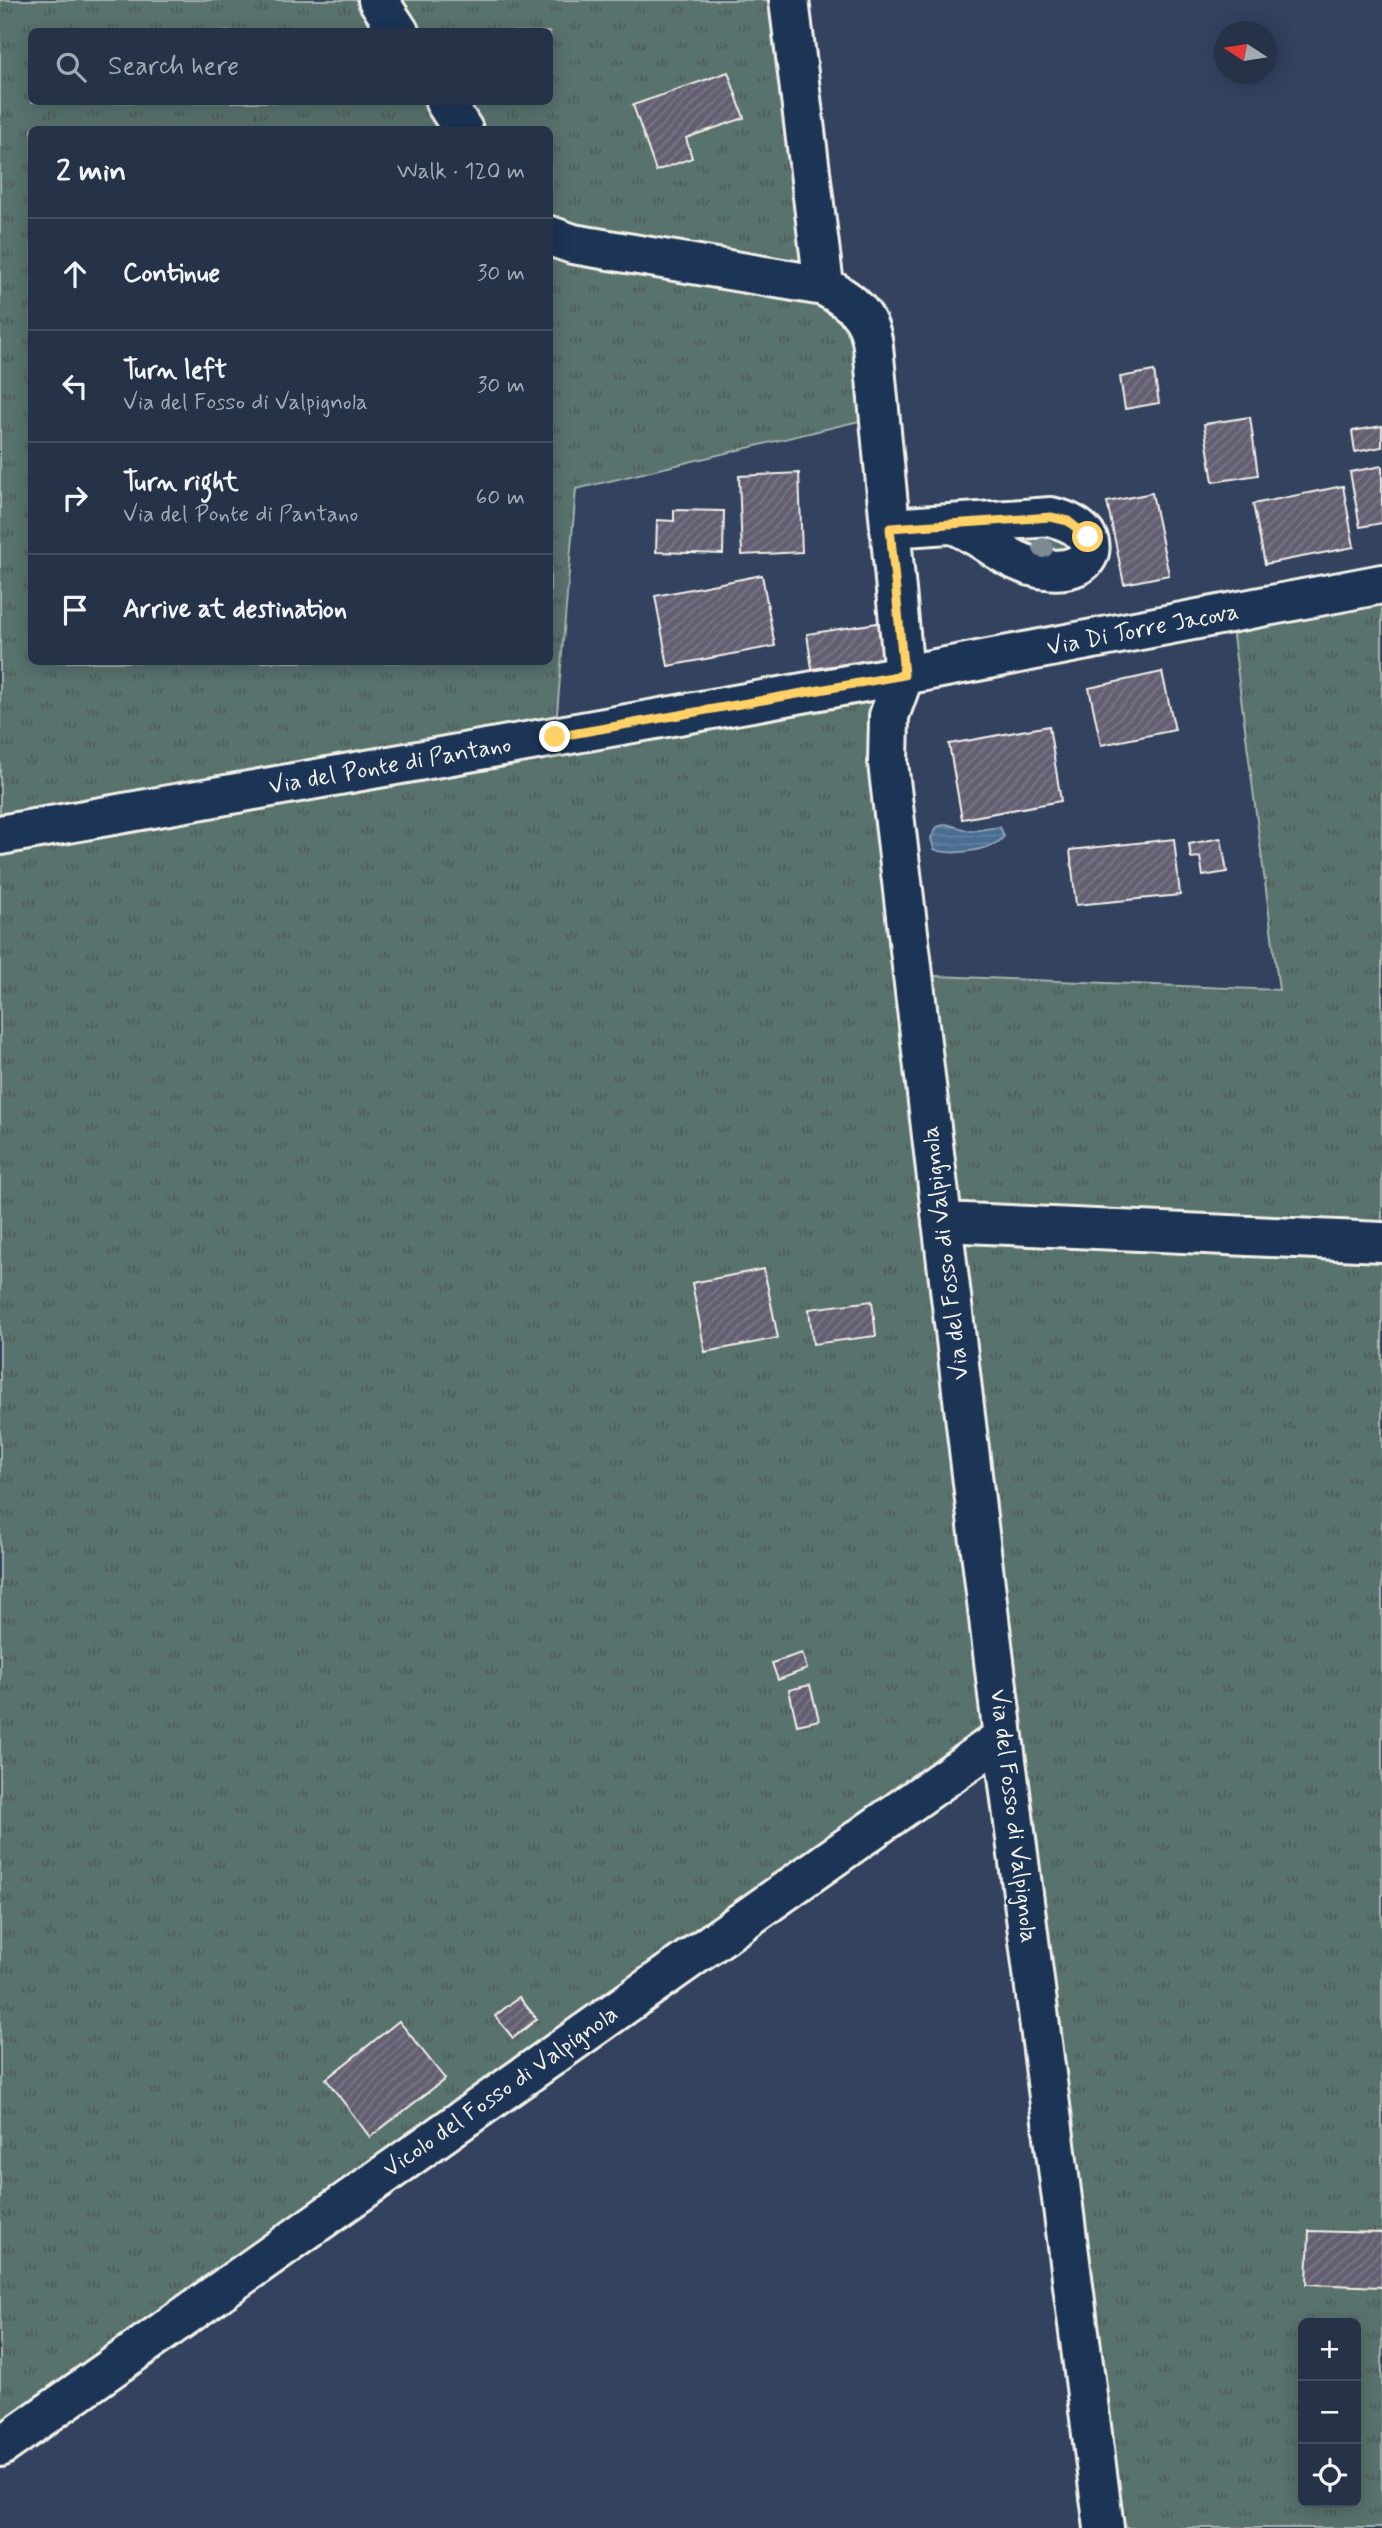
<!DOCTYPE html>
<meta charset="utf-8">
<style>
:root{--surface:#263247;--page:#323e52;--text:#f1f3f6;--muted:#a4aab4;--line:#424d60}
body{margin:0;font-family:Mynerve,sans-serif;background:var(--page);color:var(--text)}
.controls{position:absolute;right:21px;bottom:21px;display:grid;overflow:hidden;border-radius:10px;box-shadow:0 4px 18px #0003}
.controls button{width:63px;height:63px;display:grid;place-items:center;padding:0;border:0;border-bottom:2px solid var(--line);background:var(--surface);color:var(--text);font:35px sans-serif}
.compass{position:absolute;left:1214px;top:21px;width:63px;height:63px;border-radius:50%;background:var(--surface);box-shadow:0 4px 18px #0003;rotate:282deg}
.stop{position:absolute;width:21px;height:21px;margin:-16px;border:5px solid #ffd166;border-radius:50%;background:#fff}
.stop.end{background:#ffd166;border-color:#fff;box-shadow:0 2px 7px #0008}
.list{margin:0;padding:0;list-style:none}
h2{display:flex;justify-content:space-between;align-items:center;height:91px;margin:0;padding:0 28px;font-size:30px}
h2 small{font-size:23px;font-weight:400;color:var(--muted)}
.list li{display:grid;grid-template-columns:46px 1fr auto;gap:21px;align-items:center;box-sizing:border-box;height:112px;padding:0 28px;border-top:2px solid var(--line)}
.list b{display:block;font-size:26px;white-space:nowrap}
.list p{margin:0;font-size:23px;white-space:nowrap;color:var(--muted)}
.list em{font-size:23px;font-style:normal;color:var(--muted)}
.icon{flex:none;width:38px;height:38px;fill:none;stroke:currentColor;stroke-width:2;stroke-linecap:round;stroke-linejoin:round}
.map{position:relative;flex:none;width:1382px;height:2528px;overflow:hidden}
.search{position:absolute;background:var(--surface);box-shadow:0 4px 18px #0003;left:28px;top:28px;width:525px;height:77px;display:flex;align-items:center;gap:18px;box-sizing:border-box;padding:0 24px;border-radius:10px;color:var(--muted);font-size:26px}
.panel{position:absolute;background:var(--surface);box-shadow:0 4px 18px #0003;left:28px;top:126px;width:525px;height:539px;border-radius:10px}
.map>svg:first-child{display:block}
.grass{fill:url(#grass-tufts);stroke:#a6b2ab;stroke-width:2;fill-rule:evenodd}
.water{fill:url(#water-rules);stroke:#8da2b4;stroke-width:2}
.building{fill:url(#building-hatch);stroke:#f4f1e8;stroke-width:2}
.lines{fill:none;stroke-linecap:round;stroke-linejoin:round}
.minor-casing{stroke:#f4f1e8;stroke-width:44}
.minor{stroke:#1d3557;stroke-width:38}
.tree{fill:#7e8a93}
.route{stroke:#ffd166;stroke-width:9}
.labels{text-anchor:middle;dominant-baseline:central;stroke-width:5;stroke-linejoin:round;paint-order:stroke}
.street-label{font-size:24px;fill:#f4f1e8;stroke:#1d3557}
</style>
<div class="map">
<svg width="1382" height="2528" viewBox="0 0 1382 2528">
<defs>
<pattern id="grass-tufts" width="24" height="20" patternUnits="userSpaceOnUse" patternTransform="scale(1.75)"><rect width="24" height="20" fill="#58726e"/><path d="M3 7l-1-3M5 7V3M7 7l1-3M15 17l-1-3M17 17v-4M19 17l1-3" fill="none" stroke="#505b58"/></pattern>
<pattern id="water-rules" width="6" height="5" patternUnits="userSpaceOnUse" patternTransform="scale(1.75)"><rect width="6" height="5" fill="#496e91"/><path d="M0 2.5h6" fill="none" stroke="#6483a0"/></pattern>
<pattern id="building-hatch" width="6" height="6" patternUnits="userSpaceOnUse" patternTransform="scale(1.75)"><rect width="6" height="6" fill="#645f72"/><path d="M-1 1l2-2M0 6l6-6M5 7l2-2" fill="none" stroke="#7b7686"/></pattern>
</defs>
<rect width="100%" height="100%" fill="#32425f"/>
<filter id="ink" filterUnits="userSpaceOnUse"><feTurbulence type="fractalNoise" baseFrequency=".0143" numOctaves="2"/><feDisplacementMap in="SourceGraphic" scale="14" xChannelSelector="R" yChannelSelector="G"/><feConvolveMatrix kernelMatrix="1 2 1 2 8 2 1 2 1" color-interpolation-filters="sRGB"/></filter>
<g filter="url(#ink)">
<g class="grass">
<path d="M0,0H789L824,286L873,346L880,416L576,489L555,737L904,675L913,975L1279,990L1230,613L1382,584V2528H1104L1003,1738L0,2447ZM32,32H550V102H32ZM32,130H550V662H32ZM1303,2323H1356V2502H1303Z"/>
<path d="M1016,523L1080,545L1052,560L1002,532Z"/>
</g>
<path class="water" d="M946,824L970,831L1000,827L1004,836C997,850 947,857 934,849L931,838L937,827Z"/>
<g class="building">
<path d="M728,72L744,118L686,138L692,158L656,171L633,105Z"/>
<path d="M1154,371L1159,403L1125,409L1120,377Z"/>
<path d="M1250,417L1258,475L1213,482L1204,424Z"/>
<path d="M1382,426V447L1355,452L1352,431Z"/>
<path d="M1382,466V523L1360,527L1350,472Z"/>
<path d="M799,473L802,552L742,555L739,476Z"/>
<path d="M1343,486L1354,547L1265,564L1253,504Z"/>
<path d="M1152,493L1169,575L1124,584L1107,502Z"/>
<path d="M674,510L724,511L723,554L656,552L657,520L674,521Z"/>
<path d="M762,575L775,646L668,666L655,596Z"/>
<path d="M884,622L890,657L812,669L807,634Z"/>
<path d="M1162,672L1175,730L1101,745L1089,688Z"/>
<path d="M1049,726L1061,801L962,819L949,744Z"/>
<path d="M1221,838L1227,872L1203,876L1200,857L1191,858L1189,844Z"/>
<path d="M1174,839L1180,895L1076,905L1070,850Z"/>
<path d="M764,1269L778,1338L705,1352L692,1283Z"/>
<path d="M872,1301L876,1336L813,1344L809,1309Z"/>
<path d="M802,1653L807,1669L778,1680L772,1663Z"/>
<path d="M810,1685L819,1720L797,1725L789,1690Z"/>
<path d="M519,1997L537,2019L513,2038L495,2016Z"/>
<path d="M399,2021L445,2079L370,2137L326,2079Z"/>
<path d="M1309,2231L1382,2233V2287L1307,2284Z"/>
</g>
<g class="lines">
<g class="minor-casing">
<g id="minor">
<path d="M378,0L399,32"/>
<path d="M789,0L824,286C851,301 869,314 873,346L904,675L889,716L888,763L1003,1737L1104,2528"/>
<path d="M445,102L463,130"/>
<path d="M550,236L573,244L824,286"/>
<path d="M890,528L1051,517C1108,529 1098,576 1046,569C1008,565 987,537 953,524"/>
<path d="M0,835L904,675L1382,584"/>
<path d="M942,1222L1382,1242"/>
<path d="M0,2447L1003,1737"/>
</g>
</g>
<use href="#minor" class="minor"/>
</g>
<circle class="tree" cx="1043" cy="548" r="10"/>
</g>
<g class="lines" filter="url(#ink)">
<path class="route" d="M555,737L904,675L890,528L1051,517L1068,521L1088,537"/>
</g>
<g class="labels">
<g class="street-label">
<text transform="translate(1143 630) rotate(-11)">Via Di Torre Jacova</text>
<text transform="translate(390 766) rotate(-10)">Via del Ponte di Pantano</text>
<text transform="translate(946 1253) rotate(-97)">Via del Fosso di Valpignola</text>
<text transform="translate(1013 1816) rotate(83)">Via del Fosso di Valpignola</text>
<text transform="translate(501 2092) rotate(-35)">Vicolo del Fosso di Valpignola</text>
</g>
</g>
</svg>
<div class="controls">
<button>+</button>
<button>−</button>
<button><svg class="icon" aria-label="locate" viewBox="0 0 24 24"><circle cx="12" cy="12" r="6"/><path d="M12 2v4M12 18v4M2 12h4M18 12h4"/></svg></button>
</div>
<svg class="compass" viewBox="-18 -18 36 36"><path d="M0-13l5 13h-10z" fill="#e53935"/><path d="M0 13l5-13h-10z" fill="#a4aab4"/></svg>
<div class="stop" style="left:1088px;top:537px"></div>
<div class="stop end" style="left:555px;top:737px"></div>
<div class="search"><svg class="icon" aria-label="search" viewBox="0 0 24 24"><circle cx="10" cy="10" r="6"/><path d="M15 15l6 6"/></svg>Search here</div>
<section class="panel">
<h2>2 min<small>Walk · 120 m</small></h2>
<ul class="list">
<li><svg class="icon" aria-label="ahead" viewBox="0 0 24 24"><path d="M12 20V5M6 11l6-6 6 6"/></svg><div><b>Continue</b></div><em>30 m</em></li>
<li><svg class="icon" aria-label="left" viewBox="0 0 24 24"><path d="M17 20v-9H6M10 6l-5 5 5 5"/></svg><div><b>Turn left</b><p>Via del Fosso di Valpignola</p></div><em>30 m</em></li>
<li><svg class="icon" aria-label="right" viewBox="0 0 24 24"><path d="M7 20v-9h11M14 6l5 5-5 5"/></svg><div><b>Turn right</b><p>Via del Ponte di Pantano</p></div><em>60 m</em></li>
<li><svg class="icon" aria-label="arrive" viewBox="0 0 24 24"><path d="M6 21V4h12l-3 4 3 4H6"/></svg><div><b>Arrive at destination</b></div></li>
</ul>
</section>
</div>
